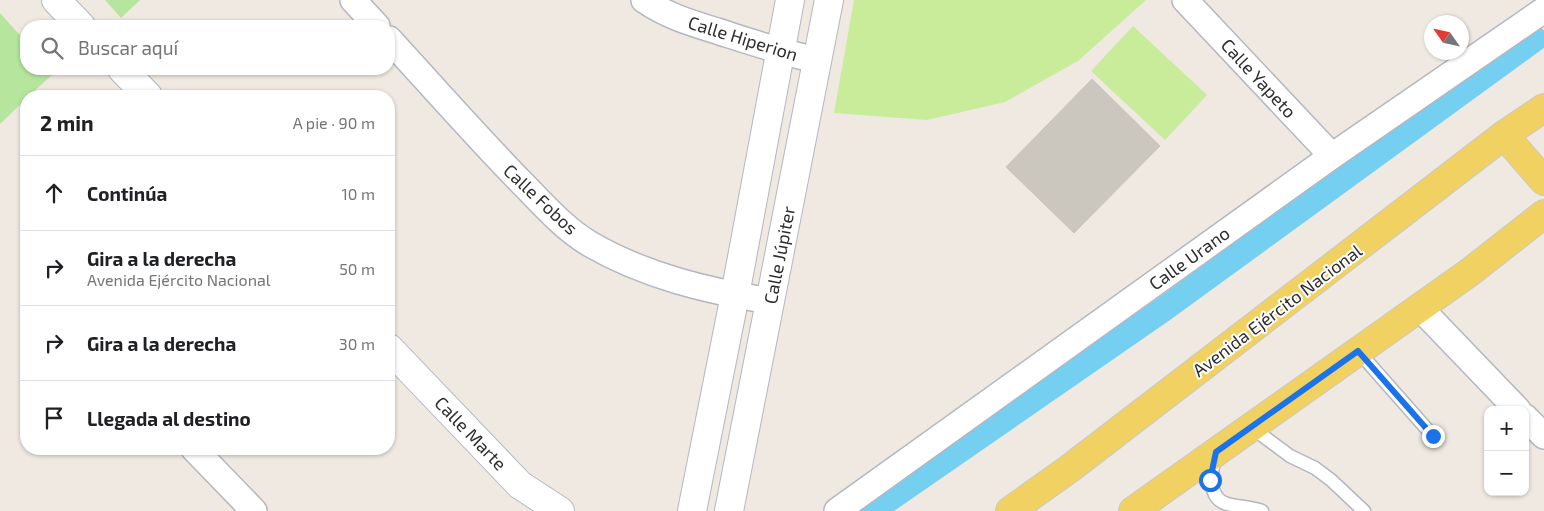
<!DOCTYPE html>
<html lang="es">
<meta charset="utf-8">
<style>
:root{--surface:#fff;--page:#f2f2f2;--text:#202124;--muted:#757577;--line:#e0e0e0}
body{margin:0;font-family:"Exo 2",sans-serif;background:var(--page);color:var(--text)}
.controls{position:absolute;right:15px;bottom:15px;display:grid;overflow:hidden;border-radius:10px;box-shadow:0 1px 4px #0004}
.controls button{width:45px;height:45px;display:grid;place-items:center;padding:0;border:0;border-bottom:1px solid var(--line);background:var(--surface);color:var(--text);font:25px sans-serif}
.compass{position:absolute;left:1424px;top:15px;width:45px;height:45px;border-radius:50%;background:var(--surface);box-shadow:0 1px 4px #0004;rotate:304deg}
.stop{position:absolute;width:15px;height:15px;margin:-11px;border:4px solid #1a73e8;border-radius:50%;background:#fff}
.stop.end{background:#1a73e8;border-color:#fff;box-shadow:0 1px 5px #0008}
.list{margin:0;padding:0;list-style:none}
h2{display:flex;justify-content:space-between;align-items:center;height:65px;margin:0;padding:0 20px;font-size:21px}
h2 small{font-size:16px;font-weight:400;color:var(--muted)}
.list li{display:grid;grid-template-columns:32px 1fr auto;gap:15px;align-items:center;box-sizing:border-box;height:75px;padding:0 20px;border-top:1px solid var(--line)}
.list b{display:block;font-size:19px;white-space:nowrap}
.list p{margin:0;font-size:16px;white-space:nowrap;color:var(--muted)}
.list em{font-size:16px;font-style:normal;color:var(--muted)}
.icon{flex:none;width:28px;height:28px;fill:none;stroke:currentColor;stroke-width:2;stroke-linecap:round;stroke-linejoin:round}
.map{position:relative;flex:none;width:1544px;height:511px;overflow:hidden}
.search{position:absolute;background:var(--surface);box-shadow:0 1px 4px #0004;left:20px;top:20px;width:375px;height:55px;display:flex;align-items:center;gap:12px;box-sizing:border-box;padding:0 18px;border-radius:20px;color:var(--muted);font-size:19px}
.panel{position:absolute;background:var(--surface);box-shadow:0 1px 4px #0004;left:20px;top:90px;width:375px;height:365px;border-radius:20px}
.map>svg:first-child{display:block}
.green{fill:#b6e59e}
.pitch{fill:#c9ec9a}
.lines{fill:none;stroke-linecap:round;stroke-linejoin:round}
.canal{stroke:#75cff0;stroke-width:25}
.building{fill:#cbc7bf;stroke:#cbc5ba}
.service-casing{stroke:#b4b7c1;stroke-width:15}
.minor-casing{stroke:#b4b7c1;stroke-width:28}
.tertiary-casing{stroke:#b4b7c1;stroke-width:30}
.primary-casing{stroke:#c9c9c9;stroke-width:30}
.service{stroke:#fff;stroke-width:12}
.minor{stroke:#fff;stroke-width:25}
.tertiary{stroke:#fff;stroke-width:28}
.primary{stroke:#f2d163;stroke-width:28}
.route{stroke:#1a73e8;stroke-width:6}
.labels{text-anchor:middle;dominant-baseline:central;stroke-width:4;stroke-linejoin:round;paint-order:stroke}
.street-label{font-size:18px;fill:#2e2e2e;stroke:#fff}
</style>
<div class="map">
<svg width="1544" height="511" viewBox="0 0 1544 511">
<rect width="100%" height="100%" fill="#efe9e1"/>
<g class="green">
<path d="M105,0H140L121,18Z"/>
<path d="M0,13L26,42V69H50L54,73L29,96H26V99L0,124Z"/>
</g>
<g class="pitch">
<path d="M854,0H1146L1078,61L1005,102L927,120L834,113Z"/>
<path d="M1133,26L1207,95L1165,140L1091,71Z"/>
</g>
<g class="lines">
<path class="canal" d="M872,511L1164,309L1535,39"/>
</g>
<path class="building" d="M1092,79L1160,146L1074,233L1006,167Z"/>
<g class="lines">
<g class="service-casing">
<g id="service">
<path d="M1358,351L1433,436"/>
<path d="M1251,427L1290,456L1315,468L1331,480L1364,511"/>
<path d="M1215,455C1212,470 1206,498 1227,504C1238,507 1251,507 1262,511"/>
</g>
</g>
<g class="minor-casing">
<g id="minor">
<path d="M353,0L377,26"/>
<path d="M644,0C667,16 691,23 717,31C751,42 783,53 817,60"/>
<path d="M1185,0L1332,156"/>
<path d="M389,39C432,86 475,135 520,181C542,203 563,228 590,244C645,276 708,291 770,301"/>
<path d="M1420,308L1518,410"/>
<path d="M1525,417L1544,436"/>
<path d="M194,449L254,511"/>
<path d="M837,511L1332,156L1544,10"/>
</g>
</g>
<g class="tertiary-casing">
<g id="tertiary">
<path d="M56,0L81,26"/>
<path d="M122,69L148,96"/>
<path d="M389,348L520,485L560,511"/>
<path d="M692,511L735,295L790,0"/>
<path d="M729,511L829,0"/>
</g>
</g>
<g class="primary-casing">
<g id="primary">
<path d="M1504,135L1544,181"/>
<path d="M1010,511L1069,469L1504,135L1544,108"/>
<path d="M1133,511L1470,272L1544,214"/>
</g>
</g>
<use href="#service" class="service"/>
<use href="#minor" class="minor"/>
<use href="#tertiary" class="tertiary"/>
<use href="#primary" class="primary"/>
</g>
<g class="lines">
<path class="route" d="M1210,480L1216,452L1358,351L1433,436"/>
</g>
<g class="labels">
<g class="street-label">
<text transform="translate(743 38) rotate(17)">Calle Hiperion</text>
<text transform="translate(1259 78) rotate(47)">Calle Yapeto</text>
<text transform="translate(541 199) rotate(43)">Calle Fobos</text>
<text transform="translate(779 255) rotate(-79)">Calle Júpiter</text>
<text transform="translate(1189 258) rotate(-36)">Calle Urano</text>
<text transform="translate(1277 310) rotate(-37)">Avenida Ejército Nacional</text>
<text transform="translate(471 433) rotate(46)">Calle Marte</text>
</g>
</g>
</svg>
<div class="controls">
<button>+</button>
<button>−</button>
</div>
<svg class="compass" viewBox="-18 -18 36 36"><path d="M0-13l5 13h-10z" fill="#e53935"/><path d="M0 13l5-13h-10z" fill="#757577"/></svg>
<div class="stop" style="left:1210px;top:480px"></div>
<div class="stop end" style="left:1433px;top:436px"></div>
<div class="search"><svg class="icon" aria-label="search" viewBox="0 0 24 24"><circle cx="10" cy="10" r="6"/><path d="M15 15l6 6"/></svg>Buscar aquí</div>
<section class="panel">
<h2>2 min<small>A pie · 90 m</small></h2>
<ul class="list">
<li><svg class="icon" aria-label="ahead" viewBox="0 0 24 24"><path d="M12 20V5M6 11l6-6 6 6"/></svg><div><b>Continúa</b></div><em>10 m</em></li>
<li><svg class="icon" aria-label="right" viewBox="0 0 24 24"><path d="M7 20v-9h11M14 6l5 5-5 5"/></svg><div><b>Gira a la derecha</b><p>Avenida Ejército Nacional</p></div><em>50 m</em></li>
<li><svg class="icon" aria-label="right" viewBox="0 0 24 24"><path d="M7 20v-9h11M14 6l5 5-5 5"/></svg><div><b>Gira a la derecha</b></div><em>30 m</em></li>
<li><svg class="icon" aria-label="arrive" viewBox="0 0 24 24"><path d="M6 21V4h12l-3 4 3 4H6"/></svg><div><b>Llegada al destino</b></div></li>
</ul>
</section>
</div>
